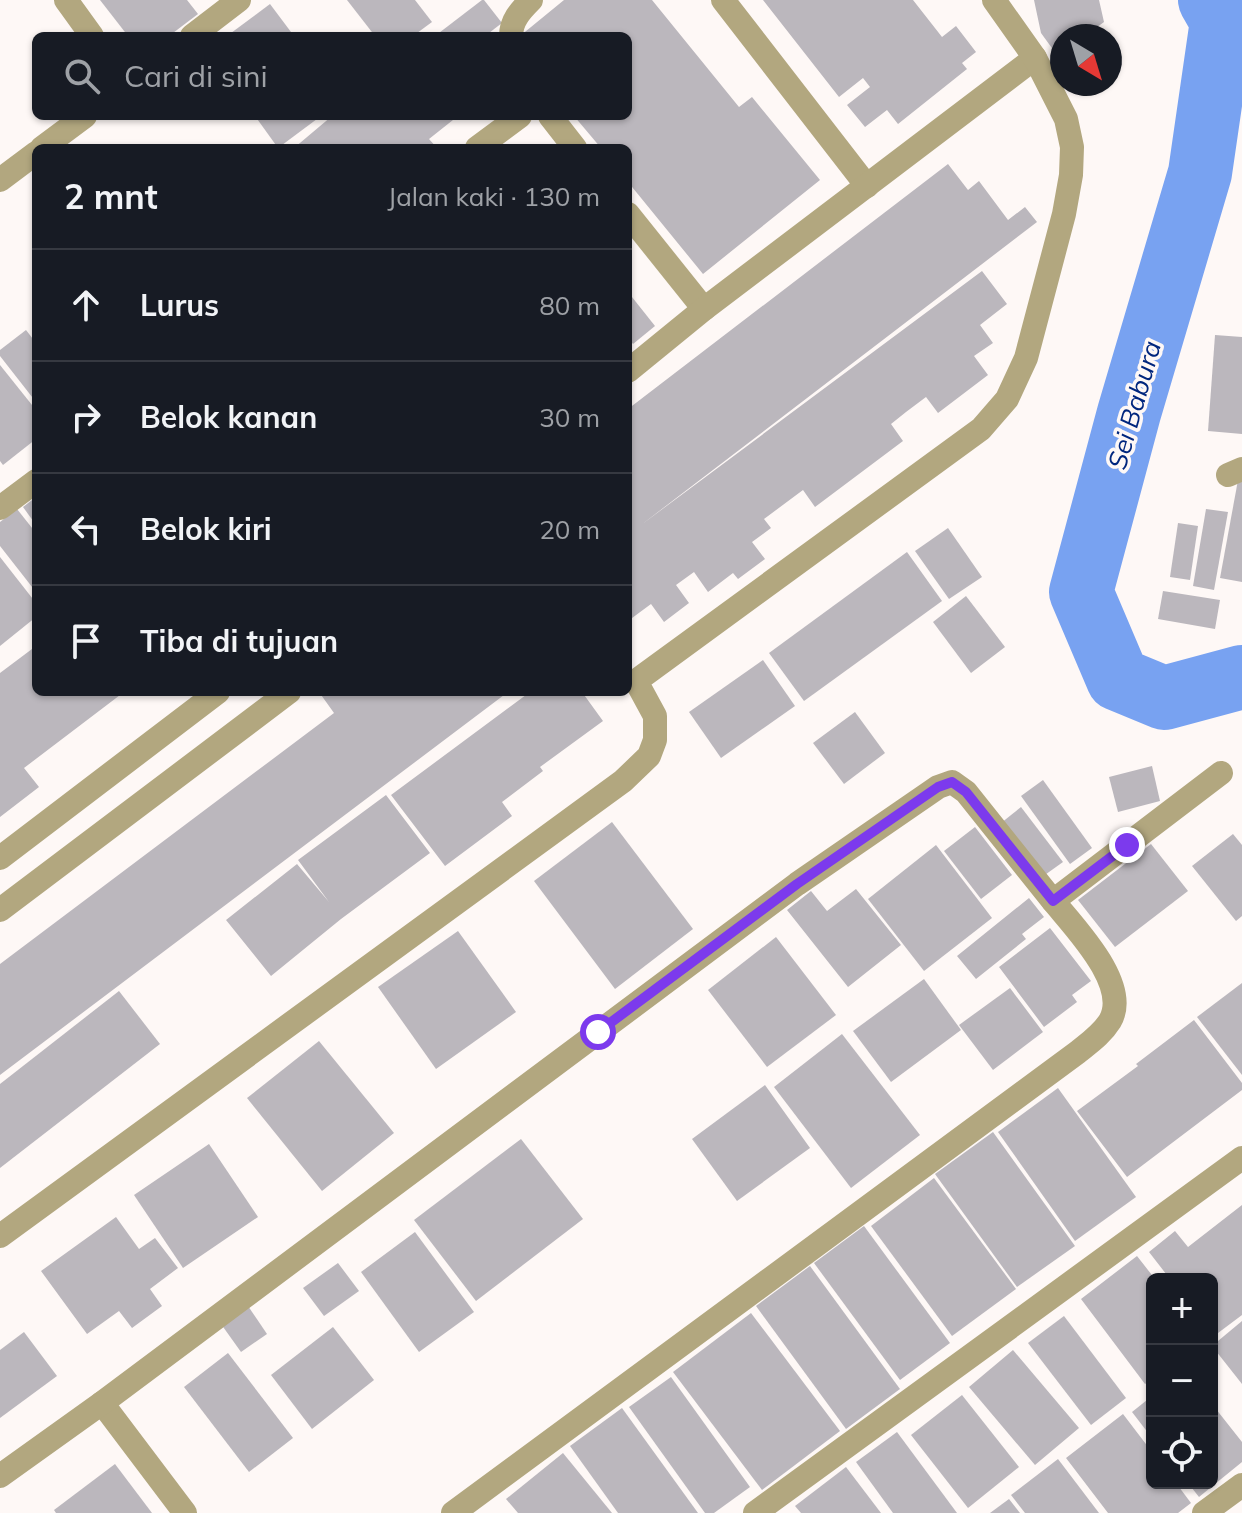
<!DOCTYPE html>
<html lang="id">
<meta charset="utf-8">
<style>
:root{--surface:#171b24;--page:#242831;--text:#f1f3f6;--muted:#9ea1a6;--line:#363941}
body{margin:0;font-family:Mulish,sans-serif;background:var(--page);color:var(--text)}
.controls{position:absolute;right:24px;bottom:24px;display:grid;overflow:hidden;border-radius:12px;box-shadow:0 2px 6px #0004}
.controls button{width:72px;height:72px;display:grid;place-items:center;padding:0;border:0;border-bottom:2px solid var(--line);background:var(--surface);color:var(--text);font:40px sans-serif}
.compass{position:absolute;left:1050px;top:24px;width:72px;height:72px;border-radius:50%;background:var(--surface);box-shadow:0 2px 6px #0004;rotate:142deg}
.stop{position:absolute;width:24px;height:24px;margin:-18px;border:6px solid #7c3aed;border-radius:50%;background:#fff}
.stop.end{background:#7c3aed;border-color:#fff;box-shadow:0 2px 8px #0008}
.list{margin:0;padding:0;list-style:none}
h2{display:flex;justify-content:space-between;align-items:center;height:104px;margin:0;padding:0 32px;font-size:34px}
h2 small{font-size:26px;font-weight:400;color:var(--muted)}
.list li{display:grid;grid-template-columns:52px 1fr auto;gap:24px;align-items:center;box-sizing:border-box;height:112px;padding:0 32px;border-top:2px solid var(--line)}
.list b{display:block;font-size:30px;white-space:nowrap}
.list em{font-size:26px;font-style:normal;color:var(--muted)}
.icon{flex:none;width:44px;height:44px;fill:none;stroke:currentColor;stroke-width:2;stroke-linecap:round;stroke-linejoin:round}
.map{position:relative;flex:none;width:1242px;height:1513px;overflow:hidden}
.search{position:absolute;background:var(--surface);box-shadow:0 2px 6px #0004;left:32px;top:32px;width:600px;height:88px;display:flex;align-items:center;gap:20px;box-sizing:border-box;padding:0 28px;border-radius:12px;color:var(--muted);font-size:30px}
.panel{position:absolute;background:var(--surface);box-shadow:0 2px 6px #0004;left:32px;top:144px;width:600px;height:552px;border-radius:12px}
.map>svg:first-child{display:block}
.lines{fill:none;stroke-linecap:round;stroke-linejoin:round}
.river{stroke:#78a2f1;stroke-width:64}
.building{fill:#bbb7bd}
.minor{stroke:#b2a77f;stroke-width:24}
.route{stroke:#7c3aed;stroke-width:10}
.labels{text-anchor:middle;dominant-baseline:central;stroke-width:7;stroke-linejoin:round;paint-order:stroke}
.water-label{font-size:26px;font-style:italic;fill:#00267e;stroke:#fef8f6}
</style>
<div class="map">
<svg width="1242" height="1513" viewBox="0 0 1242 1513">
<rect width="100%" height="100%" fill="#fef8f6"/>
<g class="lines">
<path class="river" d="M1210,0L1222,21L1200,173L1129,413L1081,592L1118,679L1164,698L1242,677"/>
</g>
<g class="building">
<path d="M100,0H187L198,14L169,36H128Z"/>
<path d="M347,0H415L432,22L413,36H375Z"/>
<path d="M482,0H484L502,23L485,36H435Z"/>
<path d="M564,0H652L739,107L752,97L820,180L703,274L628,182V148H601L574,116H628V36H520Z"/>
<path d="M763,0H913L942,37L956,26L976,52L962,63L967,69L898,124L887,110L865,127L847,105L870,87L863,78L839,97Z"/>
<path d="M1034,0H1099L1104,22L1089,33L1092,36H1062V62L1041,33Z"/>
<path d="M270,4L294,36H227Z"/>
<path d="M255,116H321L278,148Z"/>
<path d="M332,116H458L429,139L437,148H294Z"/>
<path d="M948,164L968,190L979,181L1008,220L1025,207L1037,222L641,525L982,271L1007,304L980,325L993,343L974,356L988,375L938,413L926,397L906,412L891,424L903,441L815,507L803,490L764,519L771,528L752,542L765,559L738,579L733,573L708,592L694,572L676,585L689,603L664,622L651,604L628,621V409Z"/>
<path d="M628,292L655,326L633,344L628,338Z"/>
<path d="M26,330L36,343V402L0,356V350Z"/>
<path d="M1215,335L1242,337V434L1208,431Z"/>
<path d="M0,365L36,410V439L3,465L0,461Z"/>
<path d="M1238,480L1242,481V582L1220,578Z"/>
<path d="M36,497V525L23,507Z"/>
<path d="M17,509L36,533V592L0,546V522Z"/>
<path d="M1206,509L1228,512L1214,590L1193,586Z"/>
<path d="M1178,523L1198,526L1190,580L1170,577Z"/>
<path d="M948,528L982,577L949,599L915,551Z"/>
<path d="M907,552L942,601L804,701L769,653Z"/>
<path d="M0,557L36,603V617L0,646Z"/>
<path d="M1163,591L1220,600L1215,629L1158,619Z"/>
<path d="M966,596L1005,647L971,673L933,622Z"/>
<path d="M36,646V692H124L24,768L39,787L0,817V673Z"/>
<path d="M763,660L795,706L721,758L689,712Z"/>
<path d="M319,692H508L0,1075V964L334,713Z"/>
<path d="M530,692H582L603,721L540,767L543,771L502,802L512,816L445,866L391,795Z"/>
<path d="M855,712L885,753L844,784L813,743Z"/>
<path d="M1152,766L1160,801L1118,812L1109,777Z"/>
<path d="M1043,780L1092,848L1070,864L1021,796Z"/>
<path d="M386,795L430,853L341,919L271,976L226,920L297,864L329,902L298,860Z"/>
<path d="M1021,807L1063,862L1042,877L1001,823Z"/>
<path d="M612,822L693,929L615,989L534,881Z"/>
<path d="M975,827L1012,875L981,899L944,851Z"/>
<path d="M1233,834L1242,845V916L1236,921L1192,866Z"/>
<path d="M1151,844L1188,891L1115,947L1078,900Z"/>
<path d="M936,845L992,918L924,971L868,899Z"/>
<path d="M856,889L901,945L848,987L787,910L811,891L827,911Z"/>
<path d="M1029,898L1044,917L1022,934L1026,939L976,979L957,956Z"/>
<path d="M1050,928L1091,981L1072,995L1077,1002L1044,1027L999,967Z"/>
<path d="M458,931L516,1012L436,1069L378,987Z"/>
<path d="M776,937L836,1015L767,1067L708,990Z"/>
<path d="M924,979L961,1030L891,1082L853,1031Z"/>
<path d="M1242,983V1075L1197,1017Z"/>
<path d="M1010,988L1043,1032L993,1070L959,1025Z"/>
<path d="M119,991L160,1044L0,1168V1084Z"/>
<path d="M1194,1020L1242,1083V1090L1127,1177L1077,1111L1138,1066L1136,1064Z"/>
<path d="M842,1034L920,1135L851,1188L774,1087Z"/>
<path d="M319,1041L394,1133L322,1191L247,1098Z"/>
<path d="M765,1085L810,1148L737,1201L692,1139Z"/>
<path d="M1058,1088L1136,1197L1075,1241L998,1132Z"/>
<path d="M993,1132L1075,1246L1017,1287L935,1174Z"/>
<path d="M521,1139L583,1219L476,1301L414,1220Z"/>
<path d="M209,1144L258,1217L183,1268L134,1195Z"/>
<path d="M934,1178L1016,1289L952,1336L871,1226Z"/>
<path d="M1242,1205V1315L1214,1336L1212,1333V1279H1170L1149,1252L1175,1231L1188,1247Z"/>
<path d="M116,1217L139,1249L155,1238L178,1268L150,1289L162,1306L132,1328L119,1311L87,1334L41,1271Z"/>
<path d="M864,1226L950,1343L900,1380L814,1263Z"/>
<path d="M415,1232L474,1312L419,1352L361,1272Z"/>
<path d="M1137,1256L1155,1279H1152V1379L1145,1384L1081,1299Z"/>
<path d="M338,1263L359,1291L324,1316L303,1288Z"/>
<path d="M810,1266L900,1389L846,1429L756,1306Z"/>
<path d="M248,1306L267,1334L241,1352L221,1324Z"/>
<path d="M751,1313L840,1431L762,1490L673,1372Z"/>
<path d="M1064,1316L1126,1398L1091,1425L1028,1343Z"/>
<path d="M1242,1321V1384L1212,1346Z"/>
<path d="M333,1327L374,1380L312,1429L271,1375Z"/>
<path d="M24,1332L57,1376L0,1418V1350Z"/>
<path d="M1013,1350L1079,1428L1035,1465L969,1387Z"/>
<path d="M228,1353L293,1438L249,1472L184,1387Z"/>
<path d="M671,1377L750,1487L714,1513H705L629,1407Z"/>
<path d="M962,1395L1019,1467L968,1508L911,1435Z"/>
<path d="M1152,1396V1438L1132,1412Z"/>
<path d="M1212,1404L1242,1442V1462L1199,1497L1188,1483H1212Z"/>
<path d="M622,1408L698,1513H618L570,1446Z"/>
<path d="M1123,1414L1152,1452V1483H1176L1191,1503L1178,1513H1108L1066,1458Z"/>
<path d="M897,1432L957,1513H893L856,1462Z"/>
<path d="M563,1453L612,1513H518L506,1499Z"/>
<path d="M1058,1459L1099,1513H1025L1011,1495Z"/>
<path d="M115,1464L152,1513H56L54,1510Z"/>
<path d="M846,1467L881,1513H801L795,1506Z"/>
<path d="M1009,1499L1020,1513H990Z"/>
</g>
<g class="lines">
<g class="minor">
<path d="M66,0L92,36"/>
<path d="M723,0L867,186"/>
<path d="M192,36L239,0"/>
<path d="M511,36C511,21 520,11 531,0"/>
<path d="M550,116L575,148"/>
<path d="M42,148L85,116"/>
<path d="M477,148L520,116"/>
<path d="M0,180L36,153"/>
<path d="M628,214L704,309"/>
<path d="M628,371L704,309L1035,58"/>
<path d="M1228,475L1242,469"/>
<path d="M0,508L36,481"/>
<path d="M0,858L218,692"/>
<path d="M0,910L289,692"/>
<path d="M0,1236L623,781L649,756L655,740V716L636,681L981,429L1007,399L1026,358L1064,214L1071,175L1072,147L1066,119L1035,58L994,0"/>
<path d="M102,1403L185,1513"/>
<path d="M0,1476L102,1403L797,884L938,787L952,782L966,792L1053,901"/>
<path d="M453,1513L1078,1052C1089,1043 1102,1034 1110,1021C1131,985 1075,928 1053,901L1221,773"/>
<path d="M755,1513L1242,1158"/>
<path d="M1204,1513L1242,1485"/>
</g>
</g>
<g class="lines">
<path class="route" d="M598,1032L797,884L938,787L952,782L966,792L1053,901L1127,845"/>
</g>
<g class="labels">
<g class="water-label">
<text transform="translate(1134 405) rotate(-74)">Sei Babura</text>
</g>
</g>
</svg>
<div class="controls">
<button>+</button>
<button>−</button>
<button><svg class="icon" aria-label="locate" viewBox="0 0 24 24"><circle cx="12" cy="12" r="6"/><path d="M12 2v4M12 18v4M2 12h4M18 12h4"/></svg></button>
</div>
<svg class="compass" viewBox="-18 -18 36 36"><path d="M0-13l5 13h-10z" fill="#e53935"/><path d="M0 13l5-13h-10z" fill="#9ea1a6"/></svg>
<div class="stop" style="left:598px;top:1032px"></div>
<div class="stop end" style="left:1127px;top:845px"></div>
<div class="search"><svg class="icon" aria-label="search" viewBox="0 0 24 24"><circle cx="10" cy="10" r="6"/><path d="M15 15l6 6"/></svg>Cari di sini</div>
<section class="panel">
<h2>2 mnt<small>Jalan kaki · 130 m</small></h2>
<ul class="list">
<li><svg class="icon" aria-label="ahead" viewBox="0 0 24 24"><path d="M12 20V5M6 11l6-6 6 6"/></svg><div><b>Lurus</b></div><em>80 m</em></li>
<li><svg class="icon" aria-label="right" viewBox="0 0 24 24"><path d="M7 20v-9h11M14 6l5 5-5 5"/></svg><div><b>Belok kanan</b></div><em>30 m</em></li>
<li><svg class="icon" aria-label="left" viewBox="0 0 24 24"><path d="M17 20v-9H6M10 6l-5 5 5 5"/></svg><div><b>Belok kiri</b></div><em>20 m</em></li>
<li><svg class="icon" aria-label="arrive" viewBox="0 0 24 24"><path d="M6 21V4h12l-3 4 3 4H6"/></svg><div><b>Tiba di tujuan</b></div></li>
</ul>
</section>
</div>
